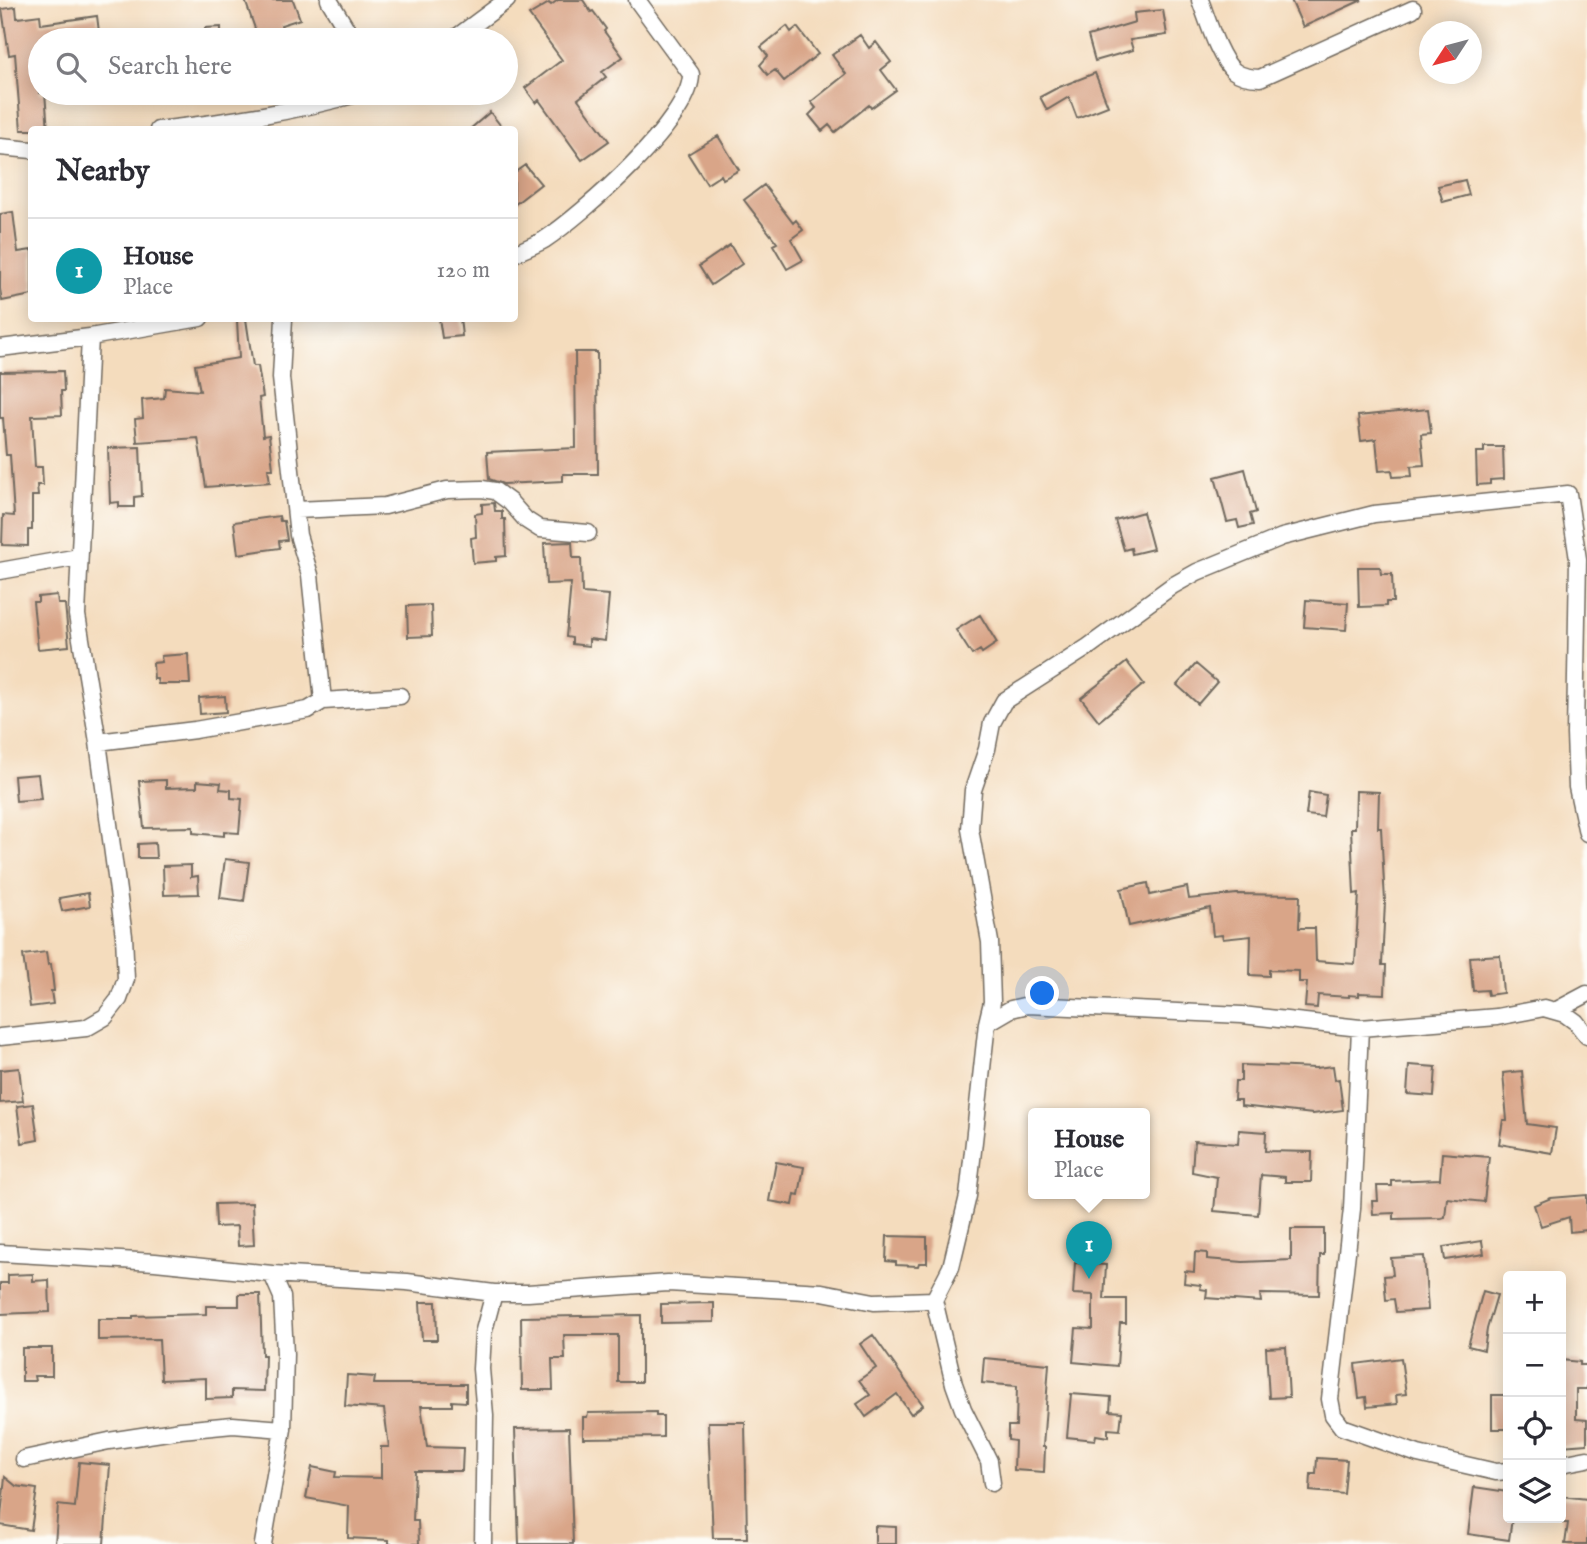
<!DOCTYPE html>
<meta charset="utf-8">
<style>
body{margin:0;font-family:"IM FELL English",serif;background:#f2f2f3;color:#2b2b33}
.controls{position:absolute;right:21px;bottom:21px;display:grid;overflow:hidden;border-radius:7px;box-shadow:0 4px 18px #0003}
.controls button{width:63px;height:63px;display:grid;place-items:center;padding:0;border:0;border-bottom:2px solid #e1e1e2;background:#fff;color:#2b2b33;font:35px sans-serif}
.compass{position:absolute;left:1419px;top:21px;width:63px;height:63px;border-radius:50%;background:#fff;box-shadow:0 4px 18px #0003;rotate:234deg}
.you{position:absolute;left:1043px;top:994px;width:24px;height:24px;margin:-18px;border:5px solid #fff;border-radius:50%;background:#1a73e8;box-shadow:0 0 0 10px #1a73e833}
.badge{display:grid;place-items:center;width:46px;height:46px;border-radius:50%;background:#1f6fb2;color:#fff;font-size:23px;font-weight:700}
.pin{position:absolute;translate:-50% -58px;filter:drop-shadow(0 2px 4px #0008)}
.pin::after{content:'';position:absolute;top:37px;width:24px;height:21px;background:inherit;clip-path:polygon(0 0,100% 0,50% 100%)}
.popup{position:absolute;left:1028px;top:1108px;width:122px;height:91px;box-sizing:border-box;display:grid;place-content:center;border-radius:7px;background:#fff;filter:drop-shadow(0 2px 5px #0005);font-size:23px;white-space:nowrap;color:#7c7c81}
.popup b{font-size:26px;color:#2b2b33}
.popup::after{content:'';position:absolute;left:50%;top:100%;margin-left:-14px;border:14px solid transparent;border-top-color:#fff}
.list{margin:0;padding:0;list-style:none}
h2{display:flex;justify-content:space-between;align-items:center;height:91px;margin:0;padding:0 28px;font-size:30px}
h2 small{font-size:23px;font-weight:400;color:#7c7c81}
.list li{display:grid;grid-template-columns:46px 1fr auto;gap:21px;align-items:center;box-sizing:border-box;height:105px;padding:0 28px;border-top:2px solid #e1e1e2}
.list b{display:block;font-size:26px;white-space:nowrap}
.list p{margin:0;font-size:23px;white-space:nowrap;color:#7c7c81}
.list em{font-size:23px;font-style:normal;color:#7c7c81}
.icon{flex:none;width:38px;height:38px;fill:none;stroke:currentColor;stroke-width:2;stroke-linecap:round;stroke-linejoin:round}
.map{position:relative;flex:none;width:1587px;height:1544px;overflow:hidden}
.search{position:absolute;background:#fff;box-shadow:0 4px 18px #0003;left:28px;top:28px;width:490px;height:77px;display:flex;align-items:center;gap:18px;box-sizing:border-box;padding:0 24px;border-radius:38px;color:#7c7c81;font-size:26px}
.panel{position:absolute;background:#fff;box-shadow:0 4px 18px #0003;left:28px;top:126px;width:490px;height:196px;border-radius:7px}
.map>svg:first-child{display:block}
.building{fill:#d9a588}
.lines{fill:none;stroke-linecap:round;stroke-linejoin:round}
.minor-casing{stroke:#71695e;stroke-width:19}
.minor{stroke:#fff;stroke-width:16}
</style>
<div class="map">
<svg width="1587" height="1544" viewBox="0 0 1587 1544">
<rect width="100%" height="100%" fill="#fdfcf7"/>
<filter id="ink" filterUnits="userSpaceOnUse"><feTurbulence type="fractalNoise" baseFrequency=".0143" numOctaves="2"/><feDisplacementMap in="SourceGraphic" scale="14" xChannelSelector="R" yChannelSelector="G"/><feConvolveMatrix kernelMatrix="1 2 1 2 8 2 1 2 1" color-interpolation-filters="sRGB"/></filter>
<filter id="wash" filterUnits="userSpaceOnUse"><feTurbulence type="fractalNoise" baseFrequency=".00686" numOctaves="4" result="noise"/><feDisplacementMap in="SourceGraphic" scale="28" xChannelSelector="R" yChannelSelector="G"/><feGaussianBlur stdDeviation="1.57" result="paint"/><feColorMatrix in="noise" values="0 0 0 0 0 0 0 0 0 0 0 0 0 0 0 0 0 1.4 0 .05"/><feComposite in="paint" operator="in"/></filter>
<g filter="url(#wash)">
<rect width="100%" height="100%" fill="#f4dcbd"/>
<g id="blocks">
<path class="building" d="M245,0H293L300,19L281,25L288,40H259Z
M558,0H583L591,12L593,11L606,29L604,31L623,57L602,72L606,77L578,99L609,141L582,160L539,100L536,103L525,88L562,60L529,15L549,3L551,5Z
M1291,0H1362L1303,27Z
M16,7L17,18L40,15L41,24L97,16L100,40H40V93H45L48,130H21L15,54L9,55L2,9Z
M1163,10L1167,35L1130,40L1133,50L1095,61L1088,36L1135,22L1134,13Z
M787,26L791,32L797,27L818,54L784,81L775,70L768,75L760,65L768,56L761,47Z
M221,27V40H205V28Z
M860,35L869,48L876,42L891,62L881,70L896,90L871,108L869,105L835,132L829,125L822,131L809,115L816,108L811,102L846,74L832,55Z
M1095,73L1108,106L1077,118L1069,97L1047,110L1040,97L1057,88Z
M490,112L504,130H469Z
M718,136L739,170L723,179L721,175L707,184L688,154Z
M525,165L541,184L514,205V173Z
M1465,180L1469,195L1443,202L1438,186Z
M764,185L793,223L796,220L803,230L791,239L803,260L787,269L773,245L777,243L744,200Z
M13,212L18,252L32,250V295L2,301L0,289V214Z
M730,245L742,264L711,285L699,266Z
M439,318H460L462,336L442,338Z
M246,319L253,366H258L263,397L259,398L263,436L269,435L273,469H268L270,482L206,487L198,438L137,442L135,419L143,418L142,400L164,398L165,388L200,391L195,365L239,358L237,320Z
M575,352H597L598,474H563V481L503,484L489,479L487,452L576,448Z
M63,371L64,391H61L62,415L32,416L35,467H42L43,485H37L38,496H32V530H28V546L2,545L3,515L14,516L10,455H6L3,418H0V372Z
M1428,409L1431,433L1421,434L1424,465L1411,466L1412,476L1393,477L1392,470L1379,471L1376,439L1361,441L1358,416Z
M140,447L142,496L134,497V507H119V502L110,503L108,448Z
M1484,447H1503L1504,479L1490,480V484L1477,485L1476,452H1484Z
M1245,469L1256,512L1250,514L1253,525L1239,528L1237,520L1227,522L1215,477Z
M494,503L495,511H502V519H505L506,556L496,557V561L473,563L471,538L476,537L475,514L482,513V504Z
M1143,512L1153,549L1132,554L1131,548L1124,550L1115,520Z
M279,516L280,521H284L287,540L279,541L280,548L238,554L234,522Z
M572,542L573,558H581L582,593L609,595L605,641L589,639V646L572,644V638L566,637L571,583L546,584L544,543Z
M1358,567H1380L1381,574H1392L1393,602H1386V606L1359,607Z
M57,595L58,604H65L69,646L38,649L33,602H38V597Z
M1306,600L1348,603L1346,630L1304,627Z
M431,605L432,636L408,637L407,606Z
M980,615L997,643L982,653L980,650L972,655L956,630Z
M188,654L190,684H158L157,679H154L153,663L162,662L161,656Z
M1127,662L1144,684L1099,721L1081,698Z
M1196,664L1217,682L1198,704L1177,685Z
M225,696L226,712L200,714L199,698Z
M38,774L41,799L16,801L14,776Z
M166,780V788L197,787V781L221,783L220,789L231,790V798L242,799L239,833L224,832V836L193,833V827L144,828L139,781Z
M1356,791L1379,792L1378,828H1381L1385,902L1382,965H1386L1385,994L1359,993V996L1349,995V997L1318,995L1317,1008L1305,1007L1307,982H1299V971L1269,970V976L1250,975L1251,936L1223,939L1222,935L1213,936L1210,908L1129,926L1121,889L1148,883L1150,895L1187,887L1189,899L1237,894L1300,895L1299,928H1315L1316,961L1355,964L1359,893L1354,894L1351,828H1355Z
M1309,792L1326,795L1323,817L1306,815Z
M155,843L156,858H138V844Z
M225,859L249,862L244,901L220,898Z
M191,865V877L198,876L199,894L164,895L163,866Z
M88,893L90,906L62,911L59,898Z
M46,952L48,965L51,964L54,991H51L53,1004L30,1007L23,955Z
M1500,955L1503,993L1488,995L1487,990L1473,991L1470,957Z
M1241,1065L1316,1068L1333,1066L1335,1080L1339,1079L1343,1110L1313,1114L1241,1106V1100H1234L1235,1081H1241Z
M1409,1065L1436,1067L1434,1096L1407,1094Z
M19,1068L23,1101L0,1103V1070Z
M1522,1071L1527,1124L1556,1128L1552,1153L1499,1144L1503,1120H1507L1503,1073Z
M33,1104L38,1140L22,1143L17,1106Z
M1239,1130L1266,1132L1265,1151L1312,1152L1311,1182H1285V1177L1261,1175L1258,1215L1214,1211L1217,1177L1192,1172L1194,1141L1238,1144Z
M1442,1153L1489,1157L1484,1202L1447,1198L1445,1217L1441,1218L1394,1219V1213L1373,1214L1372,1201H1378L1377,1186H1392V1181L1440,1179Z
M776,1162L804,1167L799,1195L795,1194L793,1205L769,1201Z
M1587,1195V1230L1570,1232L1569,1217L1541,1226L1534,1205L1551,1198Z
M252,1203L254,1245L238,1246L237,1226L216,1227L215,1204Z
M1291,1229H1324V1255H1320L1319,1295L1260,1294L1261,1302L1206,1298L1207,1290L1200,1289L1201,1285L1184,1283L1185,1271L1194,1272L1195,1252L1207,1253V1259L1243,1262L1291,1260Z
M887,1236L927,1237V1263H919L918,1266L896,1265V1262L886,1261Z
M1482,1241L1484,1254L1445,1260L1443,1247Z
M1424,1256L1428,1310L1396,1312L1394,1299L1386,1300L1384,1276L1393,1275L1391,1258Z
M1075,1263L1106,1265L1104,1299H1126V1323H1120L1117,1366L1073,1362L1076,1328L1093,1329V1295L1073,1294Z
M33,1274V1281L49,1280L50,1312L0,1314V1283H8V1275Z
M1483,1291L1497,1295L1487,1329L1484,1350L1468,1346Z
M239,1294H260L262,1355H265L264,1391L232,1390V1398L206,1399V1378L161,1380L159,1339L98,1340V1319H133V1316L206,1314V1306H239Z
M420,1302H436L437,1340H422Z
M714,1303V1322L661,1323V1304Z
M641,1315V1382H618V1335H564L565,1359H552L553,1390H522L521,1317Z
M873,1335L923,1405L911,1414L897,1394L866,1417L857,1404L870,1395L859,1380L876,1368L860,1344Z
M1286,1347L1289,1397L1269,1398L1266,1348Z
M22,1348H52V1376H34L35,1381H22Z
M984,1358L1049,1364L1043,1447H1045L1044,1472L1014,1470L1015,1441L1008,1440V1426H1016L1017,1386L982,1383Z
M1401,1358L1406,1394L1396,1395L1397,1404L1367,1407L1366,1397L1359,1398L1355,1364Z
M1561,1360L1580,1362V1365H1587V1389H1576V1419L1587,1420V1444L1561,1446Z
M347,1375L375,1377L374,1384H466V1402L452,1401V1406H421L427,1447L463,1448L462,1471H415L413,1521H418L419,1544H389V1540L348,1538L349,1506L306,1498L312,1467L336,1472L335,1477L381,1478V1447H389L384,1409L345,1406Z
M1071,1394L1111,1397L1110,1411L1122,1412L1120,1430L1108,1429V1437L1096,1435L1095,1440L1067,1437Z
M1492,1395H1508V1429H1492Z
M656,1412V1416H663V1437L583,1438V1417H587L588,1413Z
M708,1422H745L747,1538H713Z
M569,1428L573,1544H519L515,1429Z
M1317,1458L1347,1460L1344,1494L1310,1491L1311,1474H1316Z
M79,1462L110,1465L104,1544H55L58,1505L75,1507Z
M5,1477L16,1486L37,1489L31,1530L0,1525Z
M1474,1487L1508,1492V1518H1512L1509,1540L1468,1534Z
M1561,1496L1587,1499V1544H1565L1568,1523H1561Z
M875,1526L896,1527V1544H875Z"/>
</g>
</g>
<g filter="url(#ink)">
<use href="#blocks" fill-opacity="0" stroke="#71695e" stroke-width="2"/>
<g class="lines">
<g class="minor-casing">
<path id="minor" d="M329,0L353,40
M1200,0C1207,18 1219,59 1234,71C1242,77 1251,78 1260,78L1413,9
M453,40L507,0
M158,130C225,122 295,112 360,93
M0,147L32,150
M514,254C524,249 535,245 544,240C582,215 692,119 691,74L637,0
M284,318L281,378L298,535L310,575L323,701
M0,348L90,337L200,318
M296,510L385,506L447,490L482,489L495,491L510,502L526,520L540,529L588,533
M0,571L79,557
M98,742L195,730L308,710L323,701L400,696
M1557,1010L1587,994
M987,1023L992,1002L990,942L970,829L973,790L987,749L992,723L1004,701L1088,647L1172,586L1197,572L1282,537L1374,514L1568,494L1578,559L1575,734L1577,787L1587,833
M1360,1028L1352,1209L1330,1399L1333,1415L1342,1427L1418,1454L1496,1472L1508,1471
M0,1037L86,1028L105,1017L119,999L126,979L124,936L98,742L77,615L90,337
M0,1253L155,1262L272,1274L407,1282L494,1293
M934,1300L954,1384L963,1409L989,1461L992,1483
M24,1459L109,1441L181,1430L233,1425L283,1429
M1561,1464L1587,1459
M263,1544L283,1429L285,1354L282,1297L272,1274
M483,1544L485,1415L481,1369L483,1334L494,1293H528L668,1283L822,1292L874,1302L934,1300L951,1267L968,1196L987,1023L1011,1009L1028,1005L1242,1015L1360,1028L1497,1017L1544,1008L1565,1014L1576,1022L1587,1036"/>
</g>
<use href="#minor" class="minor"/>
</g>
</g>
</svg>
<div class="controls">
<button>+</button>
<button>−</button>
<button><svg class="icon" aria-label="locate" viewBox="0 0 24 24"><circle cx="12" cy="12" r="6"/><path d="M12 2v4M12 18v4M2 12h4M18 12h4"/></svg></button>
<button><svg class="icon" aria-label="layers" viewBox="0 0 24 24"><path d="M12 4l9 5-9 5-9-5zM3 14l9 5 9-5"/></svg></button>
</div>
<svg class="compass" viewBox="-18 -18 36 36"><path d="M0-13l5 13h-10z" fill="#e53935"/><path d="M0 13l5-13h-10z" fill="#7c7c81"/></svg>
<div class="you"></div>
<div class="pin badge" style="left:1089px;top:1279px;background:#0f9aa8">1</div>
<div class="popup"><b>House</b>Place</div>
<div class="search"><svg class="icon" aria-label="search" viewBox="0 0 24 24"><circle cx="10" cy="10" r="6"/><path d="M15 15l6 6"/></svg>Search here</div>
<section class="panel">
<h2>Nearby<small></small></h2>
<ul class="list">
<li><span class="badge" style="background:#0f9aa8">1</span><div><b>House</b><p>Place</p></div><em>120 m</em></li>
</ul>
</section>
</div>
